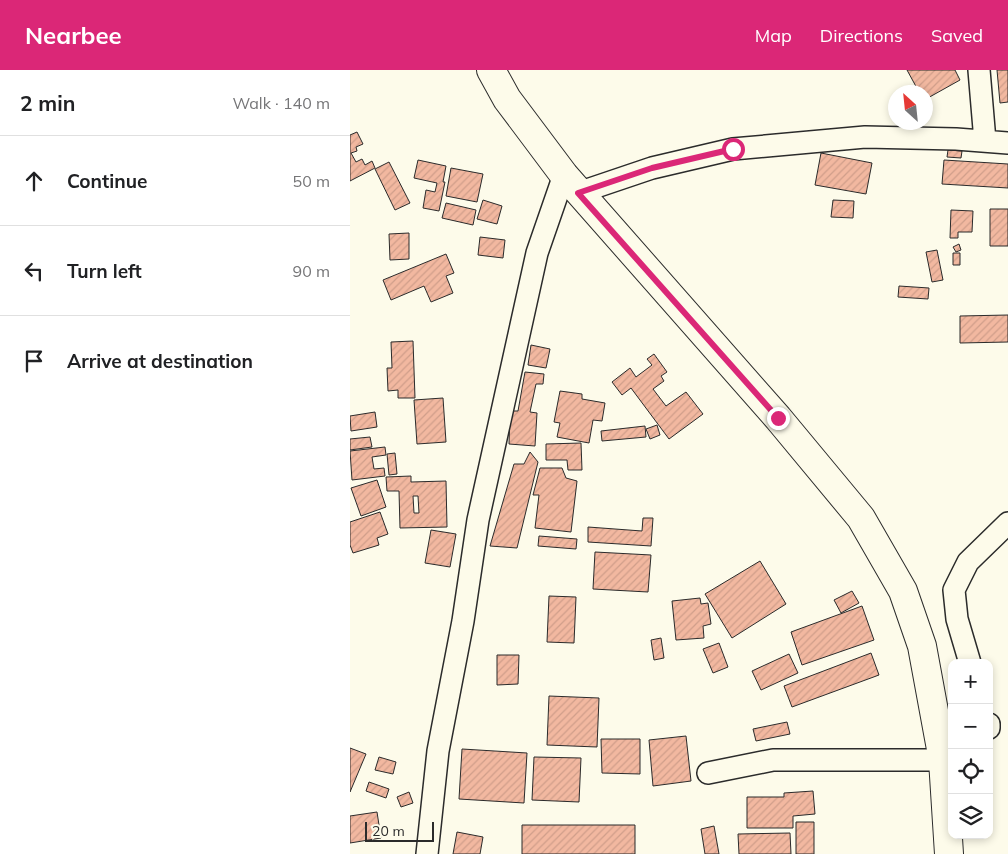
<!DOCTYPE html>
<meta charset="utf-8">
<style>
body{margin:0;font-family:Mulish,sans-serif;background:#f2f2f2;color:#202124}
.controls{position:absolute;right:15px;bottom:15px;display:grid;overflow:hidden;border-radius:10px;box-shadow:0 2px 8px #0003}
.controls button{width:45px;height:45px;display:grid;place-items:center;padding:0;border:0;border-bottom:1px solid #e0e0e0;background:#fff;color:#202124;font:25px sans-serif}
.compass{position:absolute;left:538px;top:15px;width:45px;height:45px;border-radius:50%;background:#fff;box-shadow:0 2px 8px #0003;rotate:333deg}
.scale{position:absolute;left:15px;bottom:12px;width:69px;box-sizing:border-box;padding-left:5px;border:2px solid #2b2b2b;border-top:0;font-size:14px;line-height:18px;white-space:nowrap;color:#2b2b2b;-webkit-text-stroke:4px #fdfbea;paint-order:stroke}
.stop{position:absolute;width:15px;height:15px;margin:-11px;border:4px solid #db2777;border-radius:50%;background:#fff}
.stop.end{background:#db2777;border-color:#fff;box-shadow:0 1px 5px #0008}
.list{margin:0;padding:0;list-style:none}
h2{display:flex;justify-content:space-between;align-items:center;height:65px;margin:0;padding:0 20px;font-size:21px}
h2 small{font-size:16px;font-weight:400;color:#757577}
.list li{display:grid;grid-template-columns:32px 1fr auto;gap:15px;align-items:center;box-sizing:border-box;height:90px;padding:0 20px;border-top:1px solid #e0e0e0}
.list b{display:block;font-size:19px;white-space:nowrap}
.list em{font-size:16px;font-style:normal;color:#757577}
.icon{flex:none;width:28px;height:28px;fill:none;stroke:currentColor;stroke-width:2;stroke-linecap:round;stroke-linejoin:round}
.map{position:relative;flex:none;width:658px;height:784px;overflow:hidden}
header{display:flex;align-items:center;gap:30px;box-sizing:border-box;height:70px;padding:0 25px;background:#db2777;color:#fff}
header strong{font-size:24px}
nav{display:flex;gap:28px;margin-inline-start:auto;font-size:18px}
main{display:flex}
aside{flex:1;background:#fff}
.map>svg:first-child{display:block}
.building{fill:url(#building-hatch);stroke:#2b2b2b;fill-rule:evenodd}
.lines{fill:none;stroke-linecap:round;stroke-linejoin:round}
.minor-casing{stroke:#2b2b2b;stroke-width:24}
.primary-casing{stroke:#2b2b2b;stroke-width:30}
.minor{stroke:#fdfbea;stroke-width:21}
.primary{stroke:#fdfbea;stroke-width:28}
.route{stroke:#db2777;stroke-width:6}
</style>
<header>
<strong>Nearbee</strong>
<nav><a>Map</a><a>Directions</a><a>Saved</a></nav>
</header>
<main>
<aside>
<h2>2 min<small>Walk · 140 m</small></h2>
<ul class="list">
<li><svg class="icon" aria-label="ahead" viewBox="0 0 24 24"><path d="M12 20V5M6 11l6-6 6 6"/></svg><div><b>Continue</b></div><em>50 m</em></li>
<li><svg class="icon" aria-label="left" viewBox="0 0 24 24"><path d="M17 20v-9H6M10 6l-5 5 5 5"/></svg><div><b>Turn left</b></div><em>90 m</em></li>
<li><svg class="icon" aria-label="arrive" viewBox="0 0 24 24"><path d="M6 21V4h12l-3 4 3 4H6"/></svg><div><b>Arrive at destination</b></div></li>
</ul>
</aside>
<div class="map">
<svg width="658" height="784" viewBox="0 0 658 784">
<defs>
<pattern id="building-hatch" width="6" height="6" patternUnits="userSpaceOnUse" patternTransform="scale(1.25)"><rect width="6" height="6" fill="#f2b8a0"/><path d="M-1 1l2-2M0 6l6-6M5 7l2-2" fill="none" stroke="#d09e8a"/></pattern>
</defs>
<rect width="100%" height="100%" fill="#fdfbea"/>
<path class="building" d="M557,0H605L610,10L576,29V22H569Z
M647,0H658V32L650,33Z
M7,62L13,74L6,77L7,81L1,83L6,92L12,89L15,95L22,91L25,98L0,111V65Z
M598,80L612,81L611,88L597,87Z
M471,83L522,93L516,124L465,115Z
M68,90L96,96L93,112H95L89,141L73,138L76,120L85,122L87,113L64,108Z
M594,90L658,94V118L592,114Z
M39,92L60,133L45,140L25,99Z
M101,98L133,104L127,132L96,126Z
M133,130L152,136L147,154L127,149Z
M483,130L504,131L503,148L481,147Z
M96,133L126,140L123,155L92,148Z
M640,139H658V176H640Z
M601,140L623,141L622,162H608V168H600Z
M59,163V189L40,190L39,164Z
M130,167L155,170L153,188L128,185Z
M609,174L611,180L606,182L603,177Z
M587,180L593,210L582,212L576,182Z
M603,183H610V195H603Z
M96,184L104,203L96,206L103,223L81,232L74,216L41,230L33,210Z
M549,216L579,218L578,229L548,227Z
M658,245V272L610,273V246Z
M63,271L65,328H48V320L38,321L37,298H42L41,272Z
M181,275L200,279L196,298L178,295Z
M304,284L317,302L311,306L314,311L303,319L316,336L336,322L353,344L319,369L281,318L272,325L262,312L280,298L286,307L302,295L297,289Z
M175,302L194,304L193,314H186L180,342L187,343L185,376L159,374L160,341H168Z
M210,321L232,324V329L255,333L252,351L243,350L239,373L207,367L210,353L204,352Z
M93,328L96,372L67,374L64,330Z
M25,342L27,357L1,361L0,346Z
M307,355L310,365L300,369L296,359Z
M295,356L296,367L252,371L251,361Z
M20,367L22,377L0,380V369Z
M231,373L232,400H218L217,390H196V374Z
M35,377L36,385L22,387L24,399L34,398L35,406L2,410L0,381Z
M180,382L188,392L167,478L140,476L164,394H174Z
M45,383L47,404L39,405L37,384Z
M190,398H212L216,408L227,411L221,462L185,458L189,425H183Z
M61,406V412L96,411L97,457L50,458L49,421H37L36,407ZM63,426H68L69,443H64Z
M27,410L36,437L11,446L1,418Z
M30,442L38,464L27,468L29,475L3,483L0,475V452Z
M293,448H303L301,476L238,472V457L292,461Z
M81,460L106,464L100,497L75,493Z
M189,466L227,469L226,479L188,476Z
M245,482L301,485L298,522L243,519Z
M410,491L436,534L382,568L355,524Z
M502,521L509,533L491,543L484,530Z
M199,526L226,527L224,573L197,572Z
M350,528L351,534L358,533L361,554L353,556L354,568L326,570L322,531Z
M512,536L524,570L452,595L441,562Z
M311,568L314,588L304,590L301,570Z
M369,573L378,597L363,603L353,579Z
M521,583L529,605L442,637L434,616Z
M439,584L448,603L411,620L402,601Z
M147,585H169L168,614L147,615Z
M199,626L249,628L247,677L197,675Z
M437,652L440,664L406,671L403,659Z
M336,666L341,711L303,716L299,670Z
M251,669H290V704L252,703Z
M0,678L16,684L0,722Z
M112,679L177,683L174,733L109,729Z
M29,687L46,692L43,704L25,700Z
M184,687L231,688L229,732L182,730Z
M19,712L39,719L36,728L16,721Z
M463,721L465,744L443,746V758H397V727H434V723Z
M59,722L63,733L51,737L47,727Z
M27,742L31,768L0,773V746Z
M446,752H464V784H446Z
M172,755H285V784H172Z
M364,756L369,784H355L351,759Z
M107,762L133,767L130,784H103Z
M440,763L441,784H389L388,764Z"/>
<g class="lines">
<g class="minor-casing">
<path id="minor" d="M629,0L635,71
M228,123L302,98L383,79L515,67L606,69L658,73
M620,593L607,549L604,520L618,492L658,453
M639,654V658
M358,703L423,690H593
M77,784L88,681L113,551L128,450L187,183L214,105"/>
</g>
<g class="primary-casing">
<path id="primary" d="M141,0L157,29L214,105L428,348L511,448L553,521L572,576L593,690L599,784"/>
</g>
<use href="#minor" class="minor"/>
<use href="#primary" class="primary"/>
</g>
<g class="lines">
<path class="route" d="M383,79L302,98L228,123L428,348"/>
</g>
</svg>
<div class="controls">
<button>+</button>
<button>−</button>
<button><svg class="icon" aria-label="locate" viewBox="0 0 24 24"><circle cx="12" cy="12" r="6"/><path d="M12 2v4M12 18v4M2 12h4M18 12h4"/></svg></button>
<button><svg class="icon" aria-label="layers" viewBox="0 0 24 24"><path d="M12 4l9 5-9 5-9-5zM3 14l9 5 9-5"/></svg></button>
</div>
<svg class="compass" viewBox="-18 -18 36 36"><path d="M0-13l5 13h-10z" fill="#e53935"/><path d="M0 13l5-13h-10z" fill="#757577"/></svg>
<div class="scale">20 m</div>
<div class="stop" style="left:383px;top:79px"></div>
<div class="stop end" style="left:428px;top:348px"></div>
</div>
</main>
